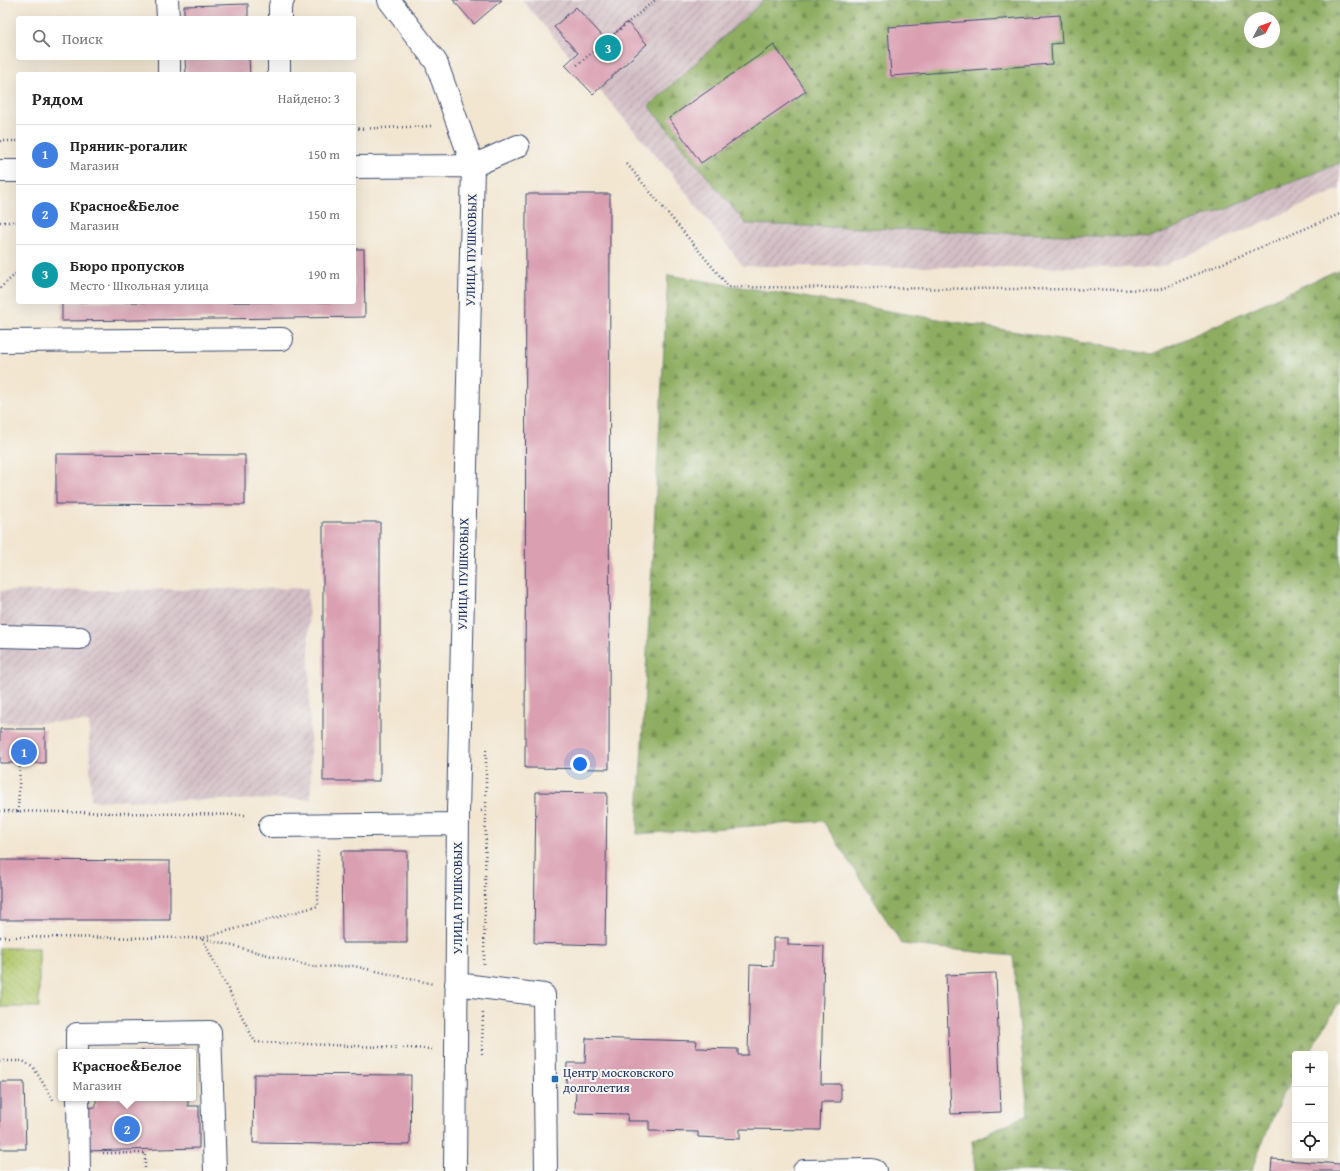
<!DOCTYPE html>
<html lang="ru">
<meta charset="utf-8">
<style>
body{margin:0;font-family:"Gentium Book Plus",serif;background:#f6f6f6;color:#222}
.controls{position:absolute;right:12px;bottom:12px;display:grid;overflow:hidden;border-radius:4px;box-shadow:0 4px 16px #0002}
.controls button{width:36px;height:36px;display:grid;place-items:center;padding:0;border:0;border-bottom:1px solid #e0e0e0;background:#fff;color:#222;font:20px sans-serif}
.compass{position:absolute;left:1244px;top:12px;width:36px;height:36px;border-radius:50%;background:#fff;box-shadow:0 4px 16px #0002;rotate:49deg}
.you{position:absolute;left:580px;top:764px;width:14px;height:14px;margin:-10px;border:3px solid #fff;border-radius:50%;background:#1a73e8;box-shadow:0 0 0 6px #1a73e833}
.badge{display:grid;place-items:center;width:26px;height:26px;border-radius:50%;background:#0b8043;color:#fff;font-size:13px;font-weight:700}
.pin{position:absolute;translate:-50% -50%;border:2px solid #fff;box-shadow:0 1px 4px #0006}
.popup{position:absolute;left:58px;top:1049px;width:138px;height:52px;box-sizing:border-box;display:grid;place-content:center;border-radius:4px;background:#fff;filter:drop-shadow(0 1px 3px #0005);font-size:13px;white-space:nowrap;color:#767676}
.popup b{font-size:15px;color:#222}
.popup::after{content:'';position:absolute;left:50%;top:100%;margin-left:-8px;border:8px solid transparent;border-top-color:#fff}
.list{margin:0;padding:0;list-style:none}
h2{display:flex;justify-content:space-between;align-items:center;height:52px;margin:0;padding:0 16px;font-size:17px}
h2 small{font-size:13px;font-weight:400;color:#767676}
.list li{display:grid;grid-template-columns:26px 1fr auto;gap:12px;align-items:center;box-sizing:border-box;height:60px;padding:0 16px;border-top:1px solid #e0e0e0}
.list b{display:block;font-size:15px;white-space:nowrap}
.list p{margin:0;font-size:13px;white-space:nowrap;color:#767676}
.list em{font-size:13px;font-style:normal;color:#767676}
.icon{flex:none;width:22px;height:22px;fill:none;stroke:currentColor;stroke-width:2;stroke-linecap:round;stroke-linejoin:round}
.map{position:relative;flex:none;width:1340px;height:1171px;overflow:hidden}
.search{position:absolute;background:#fff;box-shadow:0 4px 16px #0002;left:16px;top:16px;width:340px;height:44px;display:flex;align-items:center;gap:10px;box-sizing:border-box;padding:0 14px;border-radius:4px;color:#767676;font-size:15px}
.panel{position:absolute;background:#fff;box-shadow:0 4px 16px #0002;left:16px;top:72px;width:340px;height:232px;border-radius:4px}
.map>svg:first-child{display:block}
.industrial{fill:url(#industrial-furrows);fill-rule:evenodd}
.forest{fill:url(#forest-firs);stroke:#546e60;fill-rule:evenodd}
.park{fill:url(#park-dots);stroke:#677c66}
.building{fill:#daa0b2}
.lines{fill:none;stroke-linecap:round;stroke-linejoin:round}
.minor-casing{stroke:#3b4a6f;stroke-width:24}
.path{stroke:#3b4a6f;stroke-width:2.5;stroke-dasharray:1 3;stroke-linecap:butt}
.minor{stroke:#fff;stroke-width:22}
.poi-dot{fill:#1f6fb2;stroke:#f6f6f2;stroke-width:1.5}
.labels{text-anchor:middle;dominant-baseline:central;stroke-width:4;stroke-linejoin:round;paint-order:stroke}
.street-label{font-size:13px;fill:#1b2f5e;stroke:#f6f6f2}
.poi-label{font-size:13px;fill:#1b2f5e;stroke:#f6f6f2;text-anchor:start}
</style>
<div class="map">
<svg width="1340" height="1171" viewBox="0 0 1340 1171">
<defs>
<pattern id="industrial-furrows" width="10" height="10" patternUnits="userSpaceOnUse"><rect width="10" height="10" fill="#d2bec4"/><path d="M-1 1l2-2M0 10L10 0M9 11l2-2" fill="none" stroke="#aa9ba2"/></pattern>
<pattern id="forest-firs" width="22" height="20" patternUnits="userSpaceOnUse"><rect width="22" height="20" fill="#8ead61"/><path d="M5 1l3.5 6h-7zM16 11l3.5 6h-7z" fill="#738d53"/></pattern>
<pattern id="park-dots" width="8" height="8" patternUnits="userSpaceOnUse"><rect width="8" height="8" fill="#b3c96e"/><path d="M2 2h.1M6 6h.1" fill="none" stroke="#99ad62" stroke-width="1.8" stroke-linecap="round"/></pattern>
</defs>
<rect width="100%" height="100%" fill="#f6f6f2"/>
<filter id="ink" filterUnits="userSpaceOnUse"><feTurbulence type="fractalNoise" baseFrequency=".025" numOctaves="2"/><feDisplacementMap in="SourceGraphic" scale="8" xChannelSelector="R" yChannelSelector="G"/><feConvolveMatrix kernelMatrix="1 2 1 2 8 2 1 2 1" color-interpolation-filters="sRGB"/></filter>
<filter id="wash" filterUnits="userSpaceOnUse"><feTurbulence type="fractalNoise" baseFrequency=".012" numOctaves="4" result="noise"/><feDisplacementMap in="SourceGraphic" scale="16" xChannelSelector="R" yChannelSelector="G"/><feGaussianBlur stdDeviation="0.9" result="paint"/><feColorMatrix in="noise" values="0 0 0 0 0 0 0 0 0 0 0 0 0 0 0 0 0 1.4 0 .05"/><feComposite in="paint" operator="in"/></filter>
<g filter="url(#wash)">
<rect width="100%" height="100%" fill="#f2e6d1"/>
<path class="industrial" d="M522,0H1340V189L1158,268L743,266L671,173ZM1250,18H1274V42H1250Z
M308,588L311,799L91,801L89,722L0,723V591Z"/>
<path class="forest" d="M764,0H1340V163L1150,238L746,224L649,106ZM1250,18H1274V42H1250Z
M1340,269V1001L1308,1054H1295V1076L1280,1100L1251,1171H975L972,1141L1028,1114L1013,956L902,944L823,821L637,834L668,275L1152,354Z"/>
<path class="park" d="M0,948H39V1007H0Z"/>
<g id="blocks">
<path class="building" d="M453,0H502L474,24Z
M248,4V18H184V6Z
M576,7L607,41L627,22L647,44L593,94L565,65L578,53L554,27Z
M1060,15L1062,43L1051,44L1052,64L891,76L888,27Z
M774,45L806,91L701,163L669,118Z
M185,58H249L250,74H186Z
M526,194H610L609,769L525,768Z
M354,249H364L365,317L62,321V302H354Z
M56,454L245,455V505L56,504Z
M323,522H380V781H323Z
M0,729H45V763H0Z
M536,792L607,793L605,945L534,943Z
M341,851H407V943H342Z
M0,860L170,861V920H0Z
M773,938H788V945L824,946L821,1084H841V1102H821L820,1130L740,1129V1139L698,1137V1132L649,1131V1121H627L628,1114L575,1113L576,1086H566L567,1063H585L586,1038L697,1041L696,1048L738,1049V1055H748L750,965L773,966Z
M996,973L1001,1112L951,1114L946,975Z
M187,1050V1052H136V1051Z
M254,1074L411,1075L410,1145L253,1143Z
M0,1082H24L26,1149H0Z
M96,1098H188V1106H199V1148L84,1151L83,1108L96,1107Z
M1272,1159L1340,1164V1171H1271Z"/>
</g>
</g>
<g filter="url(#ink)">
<use href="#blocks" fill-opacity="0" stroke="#3b4a6f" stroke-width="1"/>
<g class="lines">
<g class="minor-casing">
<path id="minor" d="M167,0L168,18
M389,0L436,62L473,166L458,812L455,1171
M280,18V6L283,0
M169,58V74
M279,74V58
M354,167L473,166L518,146
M0,171H18
M0,341L282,339
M0,636L80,638
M270,826L458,824
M456,984L544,995L546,1171
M77,1052V1034L210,1032L215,1171
M78,1098L79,1171
M804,1171L871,1170L875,1171"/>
</g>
<path class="path" d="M577,65L655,0
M354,129L433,126
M0,141H18
M627,164L729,287L1159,290L1340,214
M0,222H18
M0,288L18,272
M0,811L248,815
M481,811L486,810V750
M18,812L20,763
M0,937L202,938L318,906V849
M484,964L486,810
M432,1049L255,1042L202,938L314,967L354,966L433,984
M482,1054L483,1011
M0,1061H23L34,1068L53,1100
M103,1153H145V1171"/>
<use href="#minor" class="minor"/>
</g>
</g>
<rect class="poi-dot" x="551" y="1075" width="8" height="8" rx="2"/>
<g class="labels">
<g class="street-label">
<text transform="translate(471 250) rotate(-89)">УЛИЦА ПУШКОВЫХ</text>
<text transform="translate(463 574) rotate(-89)">УЛИЦА ПУШКОВЫХ</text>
<text transform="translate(457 898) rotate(-90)">УЛИЦА ПУШКОВЫХ</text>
</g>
<g class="poi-label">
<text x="563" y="1072">Центр московского<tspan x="563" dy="15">долголетия</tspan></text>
</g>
</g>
</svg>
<div class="controls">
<button>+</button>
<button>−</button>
<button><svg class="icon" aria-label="locate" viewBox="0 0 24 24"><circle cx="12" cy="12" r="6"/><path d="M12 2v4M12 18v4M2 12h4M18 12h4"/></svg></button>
</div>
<svg class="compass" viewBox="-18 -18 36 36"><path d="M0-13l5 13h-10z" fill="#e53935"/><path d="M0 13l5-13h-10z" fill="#767676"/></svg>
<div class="you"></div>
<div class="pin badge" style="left:24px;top:752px;background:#3f7fe0">1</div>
<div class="pin badge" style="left:127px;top:1129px;background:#3f7fe0">2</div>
<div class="popup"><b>Красное&amp;Белое</b>Магазин</div>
<div class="pin badge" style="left:608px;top:48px;background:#0f9aa8">3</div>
<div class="search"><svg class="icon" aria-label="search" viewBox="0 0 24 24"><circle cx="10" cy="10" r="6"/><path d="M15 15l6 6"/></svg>Поиск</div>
<section class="panel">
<h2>Рядом<small>Найдено: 3</small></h2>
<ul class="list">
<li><span class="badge" style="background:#3f7fe0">1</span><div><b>Пряник-рогалик</b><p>Магазин</p></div><em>150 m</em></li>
<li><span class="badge" style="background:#3f7fe0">2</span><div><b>Красное&amp;Белое</b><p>Магазин</p></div><em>150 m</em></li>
<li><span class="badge" style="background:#0f9aa8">3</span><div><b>Бюро пропусков</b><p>Место · Школьная улица</p></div><em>190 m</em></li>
</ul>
</section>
</div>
